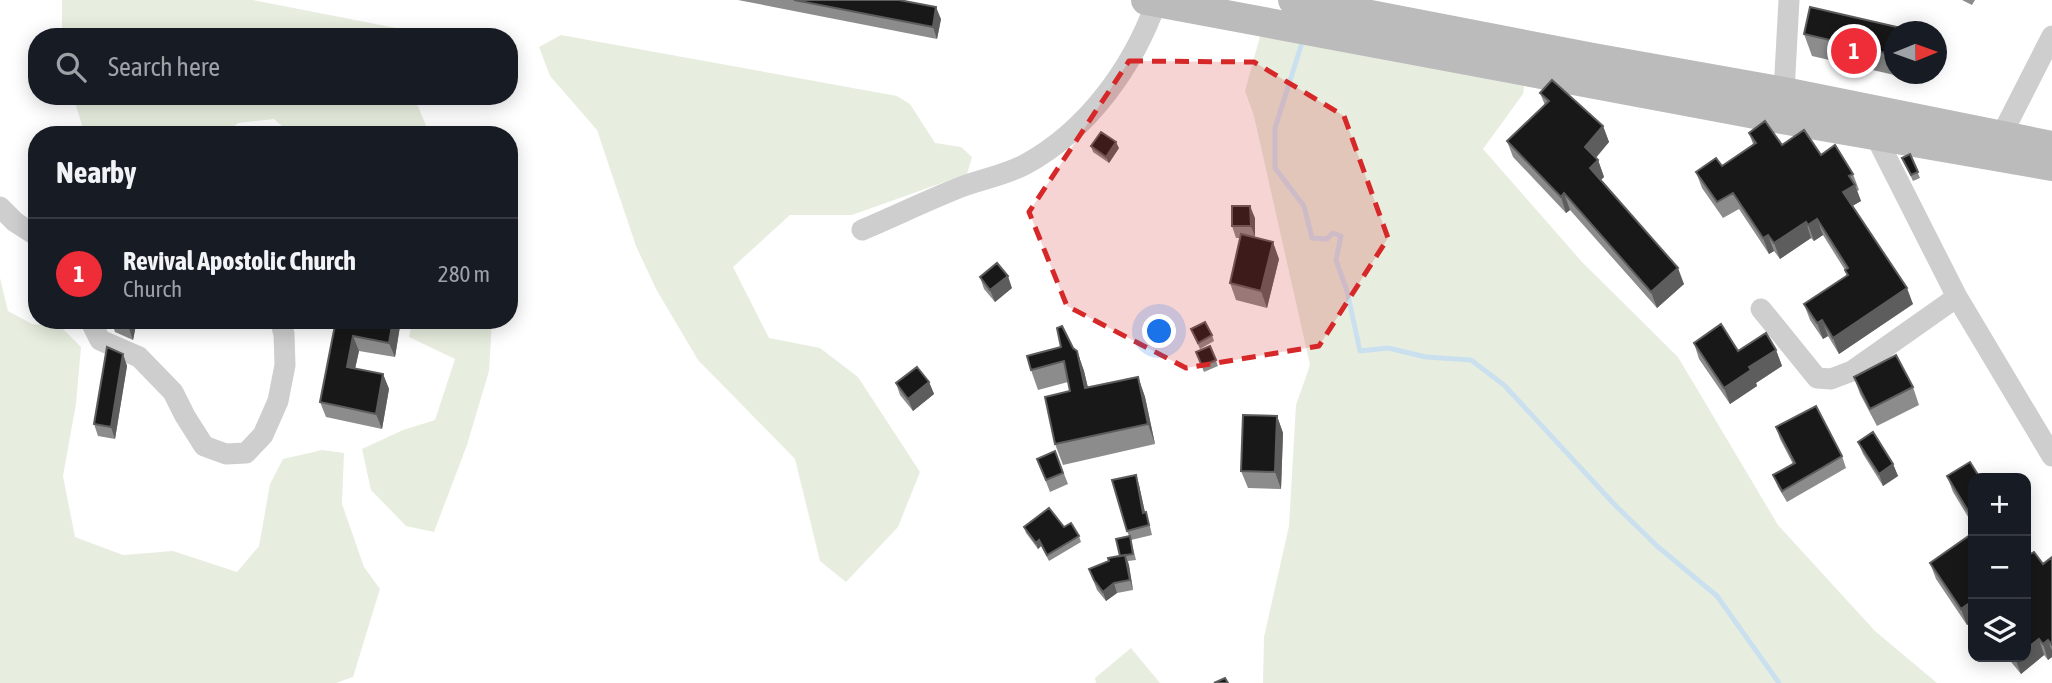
<!DOCTYPE html>
<meta charset="utf-8">
<style>
body{margin:0;font-family:"Asap Condensed",sans-serif;background:#20242c;color:#f1f3f6}
.controls{position:absolute;right:21px;bottom:21px;display:grid;overflow:hidden;border-radius:14px;box-shadow:0 4px 18px #0003}
.controls button{width:63px;height:63px;display:grid;place-items:center;padding:0;border:0;border-bottom:2px solid #363941;background:#171b24;color:#f1f3f6;font:35px sans-serif}
.compass{position:absolute;left:1884px;top:21px;width:63px;height:63px;border-radius:50%;background:#171b24;box-shadow:0 4px 18px #0003;rotate:89deg}
.you{position:absolute;left:1160px;top:332px;width:24px;height:24px;margin:-18px;border:5px solid #fff;border-radius:50%;background:#1a73e8;box-shadow:0 0 0 10px #1a73e833}
.badge{display:grid;place-items:center;width:46px;height:46px;border-radius:50%;background:#ee2d38;color:#fff;font-size:23px;font-weight:700}
.pin{position:absolute;translate:-50% -50%;border:4px solid #fff;box-shadow:0 2px 7px #0006}
.list{margin:0;padding:0;list-style:none}
h2{display:flex;justify-content:space-between;align-items:center;height:91px;margin:0;padding:0 28px;font-size:30px}
h2 small{font-size:23px;font-weight:400;color:#9ea1a6}
.list li{display:grid;grid-template-columns:46px 1fr auto;gap:21px;align-items:center;box-sizing:border-box;height:112px;padding:0 28px;border-top:2px solid #363941}
.list b{display:block;font-size:26px;white-space:nowrap}
.list p{margin:0;font-size:23px;white-space:nowrap;color:#9ea1a6}
.list em{font-size:23px;font-style:normal;color:#9ea1a6}
.icon{flex:none;width:38px;height:38px;fill:none;stroke:currentColor;stroke-width:2;stroke-linecap:round;stroke-linejoin:round}
.map{position:relative;flex:none;width:2052px;height:683px;overflow:hidden}
.search{position:absolute;background:#171b24;box-shadow:0 4px 18px #0003;left:28px;top:28px;width:490px;height:77px;display:flex;align-items:center;gap:18px;box-sizing:border-box;padding:0 24px;border-radius:28px;color:#9ea1a6;font-size:26px}
.panel{position:absolute;background:#171b24;box-shadow:0 4px 18px #0003;left:28px;top:126px;width:490px;height:203px;border-radius:28px}
.map>svg:first-child{display:block}
.green{fill:#e7eedf}
.lines{fill:none;stroke-linecap:round;stroke-linejoin:round}
.stream{stroke:#cbe0ef;stroke-width:5}
.street{stroke:#cecece;stroke-width:21}
.secondary{stroke:#bbb;stroke-width:30}
.wall{fill:#8c8c8c}
.shaded-wall{fill:#5d5d5d}
.building{fill:#181818;stroke:#5d5d5d;stroke-width:2}
.marked{fill:#d62828;fill-opacity:0.2;stroke:#d62828;stroke-width:5;stroke-dasharray:14 9;stroke-linejoin:round}
</style>
<div class="map">
<svg width="2052" height="683" viewBox="0 0 2052 683">
<rect width="100%" height="100%" fill="#fff"/>
<path class="green" d="M62,0H253L437,36L62,37Z
M1262,29L1525,80L1523,94L1483,149L1582,262L1678,357L1778,525L1875,631L1937,683H1263L1264,637L1289,526L1296,405L1310,365L1254,116L1245,91Z
M561,35L897,96L910,104L935,143L961,147L972,157L967,174L852,215H790L733,267L769,338L820,348L858,377L920,472L898,527L846,582L820,561L795,459L698,360L656,289L636,246L597,130L550,76L539,47Z
M73,96H419L417,104L430,135H292L274,119L238,123L224,135H85Z
M0,278L8,311L32,324L61,327L81,347L76,404L63,476L75,537L123,555L173,551L237,572L259,546L270,484L283,459L322,450L344,453L342,504L364,567L380,589L353,677L336,683H0Z
M413,320H492L489,371L467,445L434,532L406,526L371,490L362,449L403,430L435,420L455,359L409,337Z
M1131,648L1160,683H1096L1095,678Z"/>
<g class="lines">
<path class="stream" d="M1301,46L1275,128V168L1304,206L1312,238L1327,239L1333,233L1341,236L1336,260L1347,291L1360,351L1388,348L1426,357L1471,360L1504,385L1615,505L1657,546L1717,596L1779,683"/>
<path class="street" d="M1784,92L1789,0
M2002,134L2052,36
M1875,135L1957,297L2052,456
M0,207L15,222L37,236
M862,230C895,216 928,200 961,187C982,179 1006,175 1026,164C1088,130 1134,66 1157,0
M1761,309L1817,378L1831,379L1852,371L1957,297
M90,320L100,340L139,357L173,392L185,416L204,446L226,454L246,453L263,435L278,401L285,365L284,334L280,320"/>
<path class="secondary" d="M1146,0L1782,119L2052,166
M1293,0L1593,58L1784,92L2052,146"/>
</g>
<path class="wall" d="M738,0H899L941,19L937,39Z
M1962,0H1975L1972,5Z
M1894,32V74H1904L1903,77L1812,56L1804,34Z
M1540,93L1603,126L1609,142L1596,158L1598,160L1604,177L1600,180L1684,284L1657,308L1570,210L1566,213L1513,157L1507,141L1545,105Z
M1749,133L1782,145L1821,155L1853,174L1859,190L1857,191L1861,201L1852,206L1913,304L1839,354L1828,336L1823,339L1810,320L1804,304L1847,276L1845,270L1823,235L1814,241L1811,238L1780,259L1774,251L1769,254L1739,209L1723,218L1702,188L1696,172L1722,166L1753,144Z
M1091,146L1119,148L1109,163L1093,152Z
M1910,154L1920,178L1913,181L1902,158Z
M1255,218V237L1279,259L1267,308L1236,300L1230,283L1241,238H1236L1232,226Z
M980,277L1012,288L995,302L984,289Z
M111,320H137L133,340L115,332Z
M336,320H401L395,357L359,351L355,369L383,374L389,389L382,429L326,417L320,402Z
M1191,329L1212,335L1214,341L1200,349Z
M1694,343L1738,351L1776,350L1782,366L1756,383L1757,386L1730,404L1699,359Z
M1210,346L1218,366L1204,372L1196,352Z
M1073,348L1077,351L1084,371L1088,388L1138,377L1145,397L1155,444L1063,465L1055,444L1070,391L1068,382L1038,390L1031,370Z
M123,354L127,366L115,439L98,436L94,424Z
M1854,377L1913,387L1919,405L1877,426L1860,394Z
M929,382L934,394L913,411L900,395L896,383Z
M1277,416L1283,433L1281,489L1248,488L1241,471Z
M1776,427L1842,456L1846,468L1787,502L1778,487L1773,475L1793,464L1780,439Z
M1858,442L1893,464L1898,476L1883,486L1863,454Z
M1055,451L1068,484L1050,492L1037,459Z
M1947,476L1973,478V525L1953,492Z
M1139,485L1145,512L1149,522L1152,535L1131,540L1136,560L1128,561L1133,590L1117,593L1106,601L1097,590L1089,569L1120,556L1129,536L1127,531Z
M1024,527H1064L1079,536L1081,542L1049,561L1041,546L1038,549L1026,533Z
M1973,533V621L1967,625L1936,579L1930,563Z
M2052,557V657L2048,660L2044,655L2021,674L2007,657H2026L2043,564Z"/>
<path class="shaded-wall" d="M936,7L941,19L937,39L933,27Z
M1603,126L1609,142L1591,163L1585,147Z
M1116,142L1119,148L1109,163L1106,157Z
M1598,160L1604,177L1596,185L1590,168Z
M1855,185L1861,201L1849,208L1843,192Z
M1564,193L1570,210L1566,213L1561,197Z
M1250,206L1255,218V237L1251,226Z
M1817,219L1823,235L1814,241L1808,225Z
M1806,222L1811,238L1780,259L1774,243Z
M1768,235L1774,251L1769,254L1763,238Z
M1273,242L1279,259L1267,308L1261,291Z
M1678,268L1684,284L1657,308L1651,292Z
M1008,276L1012,288L995,302L990,290Z
M1907,288L1913,304L1839,354L1833,338Z
M130,320H137L133,340L129,328Z
M393,320H401L395,357L389,343Z
M1822,320L1828,336L1823,339L1817,323Z
M353,336L359,351L352,382L347,367Z
M1776,350L1782,366L1756,383L1757,386L1730,404L1724,388L1749,367Z
M1077,351L1084,371L1093,409L1085,388Z
M123,354L127,366L115,439L111,427Z
M383,374L389,389L382,429L376,414Z
M1138,377L1145,397L1155,444L1148,424Z
M929,382L934,394L913,411L908,399Z
M1277,416L1283,433L1281,489L1275,472Z
M1893,464L1898,476L1883,486L1879,474Z
M1136,475L1139,485L1147,522L1143,513Z
M1039,540L1041,546L1038,549L1036,543Z
M1125,555L1129,565L1133,590L1130,580Z
M1114,583L1117,593L1106,601L1103,592Z
M1971,602L1973,609V621L1967,625L1961,609Z
M2039,639L2044,655L2021,674L2015,658L2026,657V649Z
M2048,640L2052,651V657L2048,660L2043,644Z"/>
<path class="building" d="M794,0H899L936,7L933,27Z
M1810,7L1901,28L1900,32H1894V55L1804,34Z
M1552,80L1603,126L1585,147L1598,160L1590,168L1678,268L1651,292L1564,193L1561,197L1507,141L1549,101L1540,93Z
M1765,121L1782,145L1804,130L1821,155L1835,145L1853,174L1849,176L1855,185L1843,192L1907,288L1833,338L1822,320L1817,323L1804,304L1848,275L1845,270L1848,268L1817,219L1808,225L1806,222L1774,243L1768,235L1763,238L1733,193L1717,202L1696,172L1716,158L1722,166L1756,143L1749,133Z
M210,131L268,135H210Z
M1101,132L1116,142L1106,157L1091,146Z
M1910,154L1918,172L1911,175L1902,158Z
M1232,206H1250L1251,226H1232Z
M1241,234L1273,242L1261,291L1230,283Z
M997,263L1008,276L990,290L980,277Z
M130,320L129,328L111,321V320Z
M336,320H393L389,343L353,336L347,367L383,374L376,414L320,402Z
M1205,322L1212,335L1198,343L1191,329Z
M1721,324L1738,351L1766,333L1776,350L1749,367L1751,370L1724,388L1694,343Z
M1062,326L1073,348L1077,351L1085,388L1138,377L1148,424L1055,444L1045,397L1070,391L1064,361L1031,370L1027,356L1061,347L1057,328Z
M1210,346L1216,360L1202,366L1196,352Z
M107,347L123,354L111,427L94,424Z
M1896,355L1913,387L1870,409L1854,377Z
M917,367L929,382L908,399L896,383Z
M1816,406L1842,456L1782,491L1773,475L1795,463L1776,427Z
M1243,415L1277,416L1275,472L1241,471Z
M1873,432L1893,464L1879,474L1858,442Z
M1055,451L1063,473L1046,480L1037,459Z
M1970,462L1980,478H1973V519L1947,476Z
M1136,475L1143,513L1146,512L1149,525L1127,531L1112,480Z
M1049,508L1064,527L1071,523L1079,536L1047,555L1039,540L1036,543L1024,527Z
M1973,533V605L1971,602L1961,609L1930,563Z
M1130,536L1133,554L1120,556L1116,539Z
M2034,552L2043,564L2052,557V645L2048,640L2043,644L2039,639L2026,649V556Z
M1125,555L1130,580L1114,583L1103,592L1094,580L1089,569L1109,561L1108,558Z
M1225,678L1228,683H1214Z"/>
<path class="marked" d="M1129,61L1254,62L1344,116L1388,238L1319,346L1186,368L1067,306L1029,212Z"/>
</svg>
<div class="controls">
<button>+</button>
<button>−</button>
<button><svg class="icon" aria-label="layers" viewBox="0 0 24 24"><path d="M12 4l9 5-9 5-9-5zM3 14l9 5 9-5"/></svg></button>
</div>
<svg class="compass" viewBox="-18 -18 36 36"><path d="M0-13l5 13h-10z" fill="#e53935"/><path d="M0 13l5-13h-10z" fill="#9ea1a6"/></svg>
<div class="you"></div>
<div class="pin badge" style="left:1854px;top:51px">1</div>
<div class="search"><svg class="icon" aria-label="search" viewBox="0 0 24 24"><circle cx="10" cy="10" r="6"/><path d="M15 15l6 6"/></svg>Search here</div>
<section class="panel">
<h2>Nearby<small></small></h2>
<ul class="list">
<li><span class="badge">1</span><div><b>Revival Apostolic Church</b><p>Church</p></div><em>280 m</em></li>
</ul>
</section>
</div>
